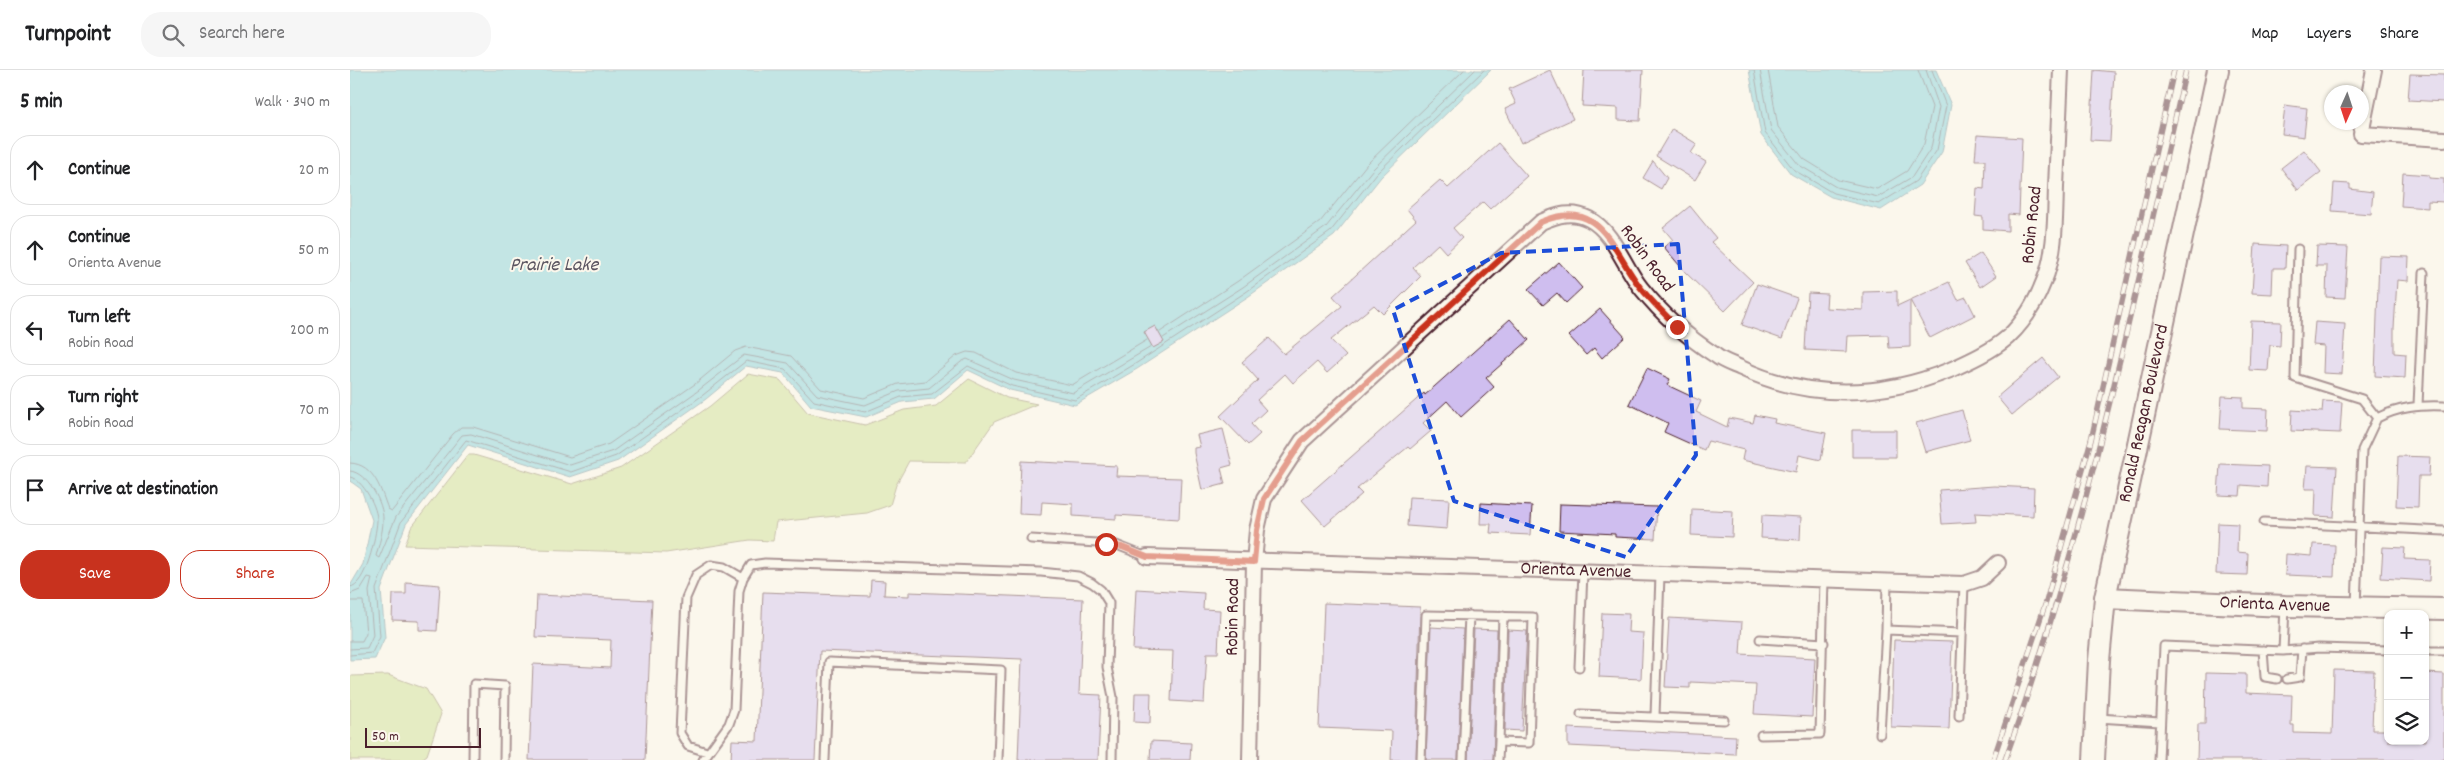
<!DOCTYPE html>
<meta charset="utf-8">
<style>
body{margin:0;font-family:Dekko,sans-serif;background:#f6f6f6;color:#202124}
.controls{position:absolute;right:15px;bottom:15px;display:grid;overflow:hidden;border-radius:10px;box-shadow:0 1px 4px #0004}
.controls button{width:45px;height:45px;display:grid;place-items:center;padding:0;border:0;border-bottom:1px solid #e0e0e0;background:#fff;color:#202124;font:25px sans-serif}
.compass{position:absolute;left:1974px;top:15px;width:45px;height:45px;border-radius:50%;background:#fff;box-shadow:0 1px 4px #0004;rotate:183deg}
.scale{position:absolute;left:15px;bottom:12px;width:116px;box-sizing:border-box;padding-left:5px;border:2px solid #4a1f2b;border-top:0;font-size:14px;line-height:18px;white-space:nowrap;color:#4a1f2b;-webkit-text-stroke:4px #fbf7ec;paint-order:stroke}
.stop{position:absolute;width:15px;height:15px;margin:-11px;border:4px solid #c8321e;border-radius:50%;background:#fff}
.stop.end{background:#c8321e;border-color:#fff;box-shadow:0 1px 5px #0008}
.list{margin:0;padding:0;list-style:none}
h2{display:flex;justify-content:space-between;align-items:center;height:65px;margin:0;padding:0 20px;font-size:21px}
h2 small{font-size:16px;font-weight:400;color:#757577}
.list li{display:grid;grid-template-columns:32px 1fr auto;gap:15px;align-items:center;box-sizing:border-box;height:70px;margin:0 10px 10px;padding:0 10px;border:1px solid #e0e0e0;border-radius:20px}
.list b{display:block;font-size:19px;white-space:nowrap}
.list p{margin:0;font-size:16px;white-space:nowrap;color:#757577}
.list em{font-size:16px;font-style:normal;color:#757577}
.actions{display:flex;gap:10px;padding:15px 20px}
.actions a{flex:1;padding:11px 0;border:1px solid #c8321e;border-radius:20px;text-align:center;font-size:18px;color:#c8321e}
.actions .main{background:#c8321e;color:#fff}
.icon{flex:none;width:28px;height:28px;fill:none;stroke:currentColor;stroke-width:2;stroke-linecap:round;stroke-linejoin:round}
.map{position:relative;flex:none;width:2094px;height:690px;overflow:hidden}
header{display:flex;align-items:center;gap:30px;box-sizing:border-box;height:70px;padding:0 25px;background:#fff;border-bottom:1px solid #e0e0e0}
header strong{font-size:24px}
nav{display:flex;gap:28px;margin-inline-start:auto;font-size:18px}
.search{width:350px;height:45px;background:#f6f6f6;display:flex;align-items:center;gap:12px;box-sizing:border-box;padding:0 18px;border-radius:20px;color:#757577;font-size:19px}
main{display:flex}
aside{flex:1;background:#fff}
.map>svg:first-child{display:block}
.green{fill:#cbdd91;stroke:#8a7e5e}
.water{fill:#7eceda;stroke:#698894}
.lines{fill:none;stroke-linecap:round;stroke-linejoin:round}
.shore{stroke:#5f6571;stroke-width:1}
.building{fill:#cfbeef;stroke:#4a1f2b}
.lane-casing{stroke:#4a1f2b;stroke-width:11}
.street-casing{stroke:#4a1f2b;stroke-width:18}
.secondary-casing{stroke:#4a1f2b;stroke-width:24}
.lane{stroke:#fbf7ec;stroke-width:7}
.street{stroke:#fbf7ec;stroke-width:14}
.secondary{stroke:#fbf7ec;stroke-width:20}
.rail-casing{stroke:#4a1f2b;stroke-width:5.5}
.rail{stroke:#fbf7ec;stroke-width:4;stroke-dasharray:11;stroke-linecap:butt}
.route{stroke:#c8321e;stroke-width:6}
.marked{fill:none;stroke:#1d4ed8;stroke-width:4;stroke-dasharray:10 6;stroke-linejoin:round}
.labels{text-anchor:middle;dominant-baseline:central;stroke-width:4;stroke-linejoin:round;paint-order:stroke}
.street-label{font-size:19px;fill:#4a1f2b;stroke:#fbf7ec}
.water-label{font-size:20px;font-style:italic;fill:#5a5460;stroke:#fbf7ec}
</style>
<header>
<strong>Turnpoint</strong>
<div class="search"><svg class="icon" aria-label="search" viewBox="0 0 24 24"><circle cx="10" cy="10" r="6"/><path d="M15 15l6 6"/></svg>Search here</div>
<nav><a>Map</a><a>Layers</a><a>Share</a></nav>
</header>
<main>
<aside>
<h2>5 min<small>Walk · 340 m</small></h2>
<ul class="list">
<li><svg class="icon" aria-label="ahead" viewBox="0 0 24 24"><path d="M12 20V5M6 11l6-6 6 6"/></svg><div><b>Continue</b></div><em>20 m</em></li>
<li><svg class="icon" aria-label="ahead" viewBox="0 0 24 24"><path d="M12 20V5M6 11l6-6 6 6"/></svg><div><b>Continue</b><p>Orienta Avenue</p></div><em>50 m</em></li>
<li><svg class="icon" aria-label="left" viewBox="0 0 24 24"><path d="M17 20v-9H6M10 6l-5 5 5 5"/></svg><div><b>Turn left</b><p>Robin Road</p></div><em>200 m</em></li>
<li><svg class="icon" aria-label="right" viewBox="0 0 24 24"><path d="M7 20v-9h11M14 6l5 5-5 5"/></svg><div><b>Turn right</b><p>Robin Road</p></div><em>70 m</em></li>
<li><svg class="icon" aria-label="arrive" viewBox="0 0 24 24"><path d="M6 21V4h12l-3 4 3 4H6"/></svg><div><b>Arrive at destination</b></div></li>
</ul>
<div class="actions"><a class="main">Save</a><a>Share</a></div>
</aside>
<div class="map">
<svg width="2094" height="690" viewBox="0 0 2094 690">
<rect width="100%" height="100%" fill="#fbf7ec"/>
<filter id="ink" filterUnits="userSpaceOnUse"><feTurbulence type="fractalNoise" baseFrequency=".02" numOctaves="2"/><feDisplacementMap in="SourceGraphic" scale="10" xChannelSelector="R" yChannelSelector="G"/><feConvolveMatrix kernelMatrix="1 2 1 2 8 2 1 2 1" color-interpolation-filters="sRGB"/></filter>
<g filter="url(#ink)">
<path class="green" d="M398,304L430,310L458,343L515,355L554,340L586,336L619,309L657,328L687,334L644,352L616,392L559,391L546,415L540,435L517,443L426,452L423,471L400,470L316,483L55,475L61,458L118,385H124L222,414L271,398L360,336Z
M38,605L76,619L91,644L77,685L70,690H0V606Z"/>
<path class="water" d="M0,0H1141L1031,107L984,166L899,226L787,299L725,335L660,320L618,300L584,329L552,332L516,347L461,336L433,303L396,296L356,329L268,391L220,407L118,375L56,454L31,520L35,567L25,589L0,590V516L13,494L22,450L11,419L0,411Z
M1399,0H1586L1601,35L1592,82L1570,115L1531,140L1481,127L1441,104L1411,65Z"/>
<g class="lines">
<path class="shore" d="M1404,0L1415,63L1444,100L1483,123L1529,134L1566,111L1587,80L1596,36L1582,0
M1410,0L1421,60L1449,95L1486,117L1528,127L1562,107L1581,78L1589,37L1576,0
M1418,0L1428,57L1454,89L1488,110L1527,119L1557,101L1574,74L1582,37L1568,0
M810,262L888,211L970,152L1017,94L1114,0
M813,268L893,217L976,157L1023,99L1125,0
M0,393C25,394 31,421 38,439L42,441L103,364L111,357H123L220,387L259,374L345,314L385,281L396,277L441,286L471,319L514,328L548,314L576,311L606,286L617,282L626,283L666,303L722,315L797,270
M0,401C17,402 34,434 33,450C33,462 29,474 26,486L29,488L46,447L112,365L121,364L220,395L263,381L349,320L394,285L438,293L467,325L515,335L549,321L579,318L611,292L617,289L664,310L723,323L801,277
M0,407C13,409 28,439 27,451C26,466 16,516 0,517
M0,524L10,520L18,507L22,508L19,521L23,565L17,578L0,579
M0,531H13L16,563L12,571H0
M0,585L22,583L30,566L26,519L51,452L116,370L221,402L266,386L353,325L396,291L435,299L464,331L515,342L551,327L582,324L618,296L662,316L725,330L785,294L896,222L980,162L1027,103L1134,0"/>
</g>
<path class="building" d="M1200,0L1223,49L1171,73L1155,39L1166,34L1159,19Z
M1234,0H1293L1290,51L1268,50V38L1232,36Z
M1744,0L1764,2L1760,71L1740,70Z
M2060,4L2094,5V32L2058,30Z
M1935,35L1957,38L1954,67L1932,64Z
M1322,59L1347,74L1341,83L1356,92L1345,110L1306,86Z
M1627,65L1672,68L1669,145L1658,144V161L1633,159V147L1625,146L1627,118L1634,119L1635,90H1625Z
M1148,73L1177,106L1140,139L1133,132L1103,158L1112,168L1096,183L1088,174L1063,197L1071,206L1033,244L1024,235L981,270L996,286L977,303L967,292L943,313L935,304L907,330L916,340L901,354L910,364L898,375L870,346L908,310L892,292L919,268L934,284L992,236L983,226L1066,150L1057,139L1090,110L1098,118Z
M1954,80L1971,102L1948,120L1931,98Z
M1303,91L1317,108L1311,119L1293,108Z
M2053,103L2079,105V108L2094,109V132L2078,131V138L2051,136Z
M1984,113L2000,114V119L2023,122L2021,144L1982,141Z
M1340,136L1366,168L1361,172L1403,212L1375,241L1335,202L1314,177L1323,170L1313,158Z
M1905,174L1936,176L1935,198H1923L1922,224L1902,223Z
M1967,176L1998,177L1995,228L1976,227L1977,196H1966Z
M1631,183L1646,206L1630,217L1615,193Z
M2029,186L2059,187L2058,211L2047,210L2044,258V283L2056,284L2055,308L2025,306Z
M1209,192L1232,218L1216,233L1207,223L1193,235L1178,219Z
M1599,212L1608,230L1616,227L1625,245L1580,268L1560,230Z
M1407,214L1447,228L1432,269L1392,255Z
M1547,221V236L1560,230V277L1539,278L1538,265L1497,266L1496,282L1455,280L1458,223L1477,224L1476,238L1513,240V222Z
M1250,239L1275,267L1252,288L1244,278L1236,285L1219,266Z
M1160,249L1179,270L1136,308L1144,317L1111,347L1097,331L1073,353L1081,361L1060,379L1058,377L1007,419L1012,424L975,456L952,430L1074,323L1075,325Z
M1901,251L1931,252L1930,276L1920,275L1918,301L1899,300Z
M1965,252L1995,254L1992,304L1973,303L1974,276L1963,275Z
M805,256L814,272L803,278L794,262Z
M1693,288L1708,307L1662,345L1647,327Z
M1297,298L1320,309L1317,315L1351,331L1346,342L1377,357L1379,348L1403,353L1405,345L1425,349L1424,353L1476,363L1471,390L1449,385L1446,402L1392,390L1394,380L1358,371L1354,380L1314,362L1318,353L1279,334Z
M1872,326L1893,327V338L1918,339L1917,361L1870,359Z
M1973,331L1992,332L1990,363L1941,361L1942,340L1972,342Z
M1612,340L1620,370L1575,382L1566,353Z
M873,359L882,395L871,398L875,414L852,420L844,383V378L850,377L847,365Z
M1502,360H1546V387H1502Z
M2048,386L2080,387L2079,406H2069L2068,437L2046,436Z
M671,391L767,396L766,406L831,408L829,449L766,445V449L723,446V434L692,432L691,445L669,444Z
M1870,394L1918,396L1917,417L1891,415L1890,426L1868,425Z
M1957,396L1987,397L1984,447L1965,446L1966,419H1955Z
M1644,416L1684,418L1683,446L1625,443L1626,452L1592,454L1589,420Z
M1059,427L1099,429L1097,459L1057,456Z
M1131,433L1182,436L1180,465L1140,463L1141,454H1130Z
M1210,434L1307,437L1305,469L1265,467V464L1209,461Z
M1342,439L1383,441L1382,467L1341,465Z
M1412,445L1451,447L1450,470L1411,468Z
M1868,453L1888,454L1887,482L1898,483L1897,505L1866,504Z
M1963,474L1985,475L1984,507L1935,505L1936,484L1962,486Z
M2033,477L2055,478L2054,489L2080,490L2079,511L2031,508Z
M521,510L535,511L534,525L559,526V522L733,529L729,624L751,625L748,690H668L672,589L470,581L465,690H381L382,670L407,671L413,522L520,526Z
M56,512L90,515L87,561L69,560V551L42,550L43,524H56Z
M786,519L854,523L853,539L870,540L868,583H857L854,633L821,631L823,581L783,580Z
M187,525L302,530L295,690H179L183,594L260,598L261,570L185,567Z
M974,533L1070,537L1066,690H1041L1042,661L969,658Z
M1252,543L1279,544L1278,562L1293,563L1291,609L1249,607Z
M1319,548L1392,552L1390,584L1465,588L1462,647L1404,644L1406,615L1340,612V618L1315,617Z
M1081,557L1113,559L1108,690H1076Z
M1124,559L1147,560L1143,690H1118Z
M1158,560L1177,561L1172,661L1155,660Z
M1544,570L1602,572L1599,659L1541,657Z
M1984,600L2024,601L2022,660H2038V671H2075V603L2094,604V690H1847L1848,654H1855L1856,603L1896,604V623L1942,625L1941,655H1944V663L1982,664Z
M785,623H801L800,653L784,652Z
M1218,658L1386,666L1385,684L1218,676Z
M801,671L841,673L840,690H800Z"/>
<g class="lines">
<g class="lane-casing">
<path id="lane" d="M1948,179L1945,308L2012,329L2027,348C2049,337 2069,335 2094,336
M2068,335L2074,203
M1914,452L2094,461
M681,469L764,474L797,487
M2006,537L2012,380L2027,348
M1536,560L1537,512
M1410,569L1474,573
M1913,580L1915,607L1927,609
M1933,581L1969,578L2038,580
M2075,581H2094
M1229,597L1233,502
M1937,609L1950,607L1952,579
M1231,644L1374,650
M1305,646L1310,505
M1609,646L1614,514
M1748,648L1810,652
M1530,664L1536,560L1612,563
M1411,665L1470,664L1474,510
M1149,672L1153,546
M357,682L338,676L330,663L336,528L346,505L361,495L374,497L393,508
M123,690L124,614L155,616L154,690
M353,690L379,654L384,640L389,521L393,508L401,495L415,493L691,502L728,506L742,513L751,520L759,533L757,597L763,627L762,690
M475,690L479,592L651,600L648,690
M1071,690L1076,545L1183,547L1179,673L1149,672L1148,690
M1113,690L1119,545
M1809,690L1814,576L1933,581L1935,537"/>
</g>
<g class="street-casing">
<g id="street">
<path d="M2024,0L2011,64L2094,69"/>
<path id="s1" d="M797,487L1614,514L1632,508L1648,493"/>
<path d="M900,690L904,492L907,460L914,429L952,371L1191,152C1207,145 1222,140 1239,149C1264,162 1274,197 1291,218C1312,244 1337,267 1365,285C1372,291 1382,294 1391,298C1458,330 1532,328 1600,300C1620,291 1642,281 1658,267C1674,252 1686,232 1694,211C1706,183 1705,147 1706,117C1708,78 1709,39 1711,0"/>
</g>
</g>
<g class="secondary-casing">
<g id="secondary">
<path id="s2" d="M1755,528L1935,536L2094,539"/>
<path id="s3" d="M1744,690L1749,590L1755,528L1868,0"/>
</g>
</g>
<use href="#lane" class="lane"/>
<use href="#street" class="street"/>
<use href="#secondary" class="secondary"/>
<g class="rail-casing">
<path id="rail" d="M1643,690L1696,532L1741,370L1824,0
M1655,690C1736,465 1783,233 1836,0"/>
</g>
<use href="#rail" class="rail"/>
</g>
</g>
<g class="lines" filter="url(#ink)">
<path class="route" d="M756,474L772,477L797,487L904,492L907,460L914,429L952,371L1191,152C1251,126 1261,179 1290,217C1301,231 1315,244 1327,257"/>
</g>
<path d="M0 0H2094V690H0ZM1328,174L1346,385L1276,487L1104,431L1043,240L1151,183Z" fill="#fbf7ec" fill-opacity=".55" fill-rule="evenodd"/>
<path class="marked" d="M1328,174L1346,385L1276,487L1104,431L1043,240L1151,183Z"/>
<g class="labels">
<g class="street-label">
<text transform="translate(1683 155) rotate(-84)">Robin Road</text>
<text transform="translate(1296 189) rotate(54)">Robin Road</text>
<text stroke="none"><textPath href="#s3" startOffset="351">Ronald Reagan Boulevard</textPath></text>
<text stroke="none"><textPath href="#s1" startOffset="429">Orienta Avenue</textPath></text>
<text stroke="none"><textPath href="#s2" startOffset="170">Orienta Avenue</textPath></text>
<text transform="translate(884 547) rotate(-89)">Robin Road</text>
</g>
<g class="water-label">
<text x="204" y="196">Prairie Lake</text>
</g>
</g>
</svg>
<div class="controls">
<button>+</button>
<button>−</button>
<button><svg class="icon" aria-label="layers" viewBox="0 0 24 24"><path d="M12 4l9 5-9 5-9-5zM3 14l9 5 9-5"/></svg></button>
</div>
<svg class="compass" viewBox="-18 -18 36 36"><path d="M0-13l5 13h-10z" fill="#e53935"/><path d="M0 13l5-13h-10z" fill="#757577"/></svg>
<div class="scale">50 m</div>
<div class="stop" style="left:756px;top:474px"></div>
<div class="stop end" style="left:1327px;top:257px"></div>
</div>
</main>
